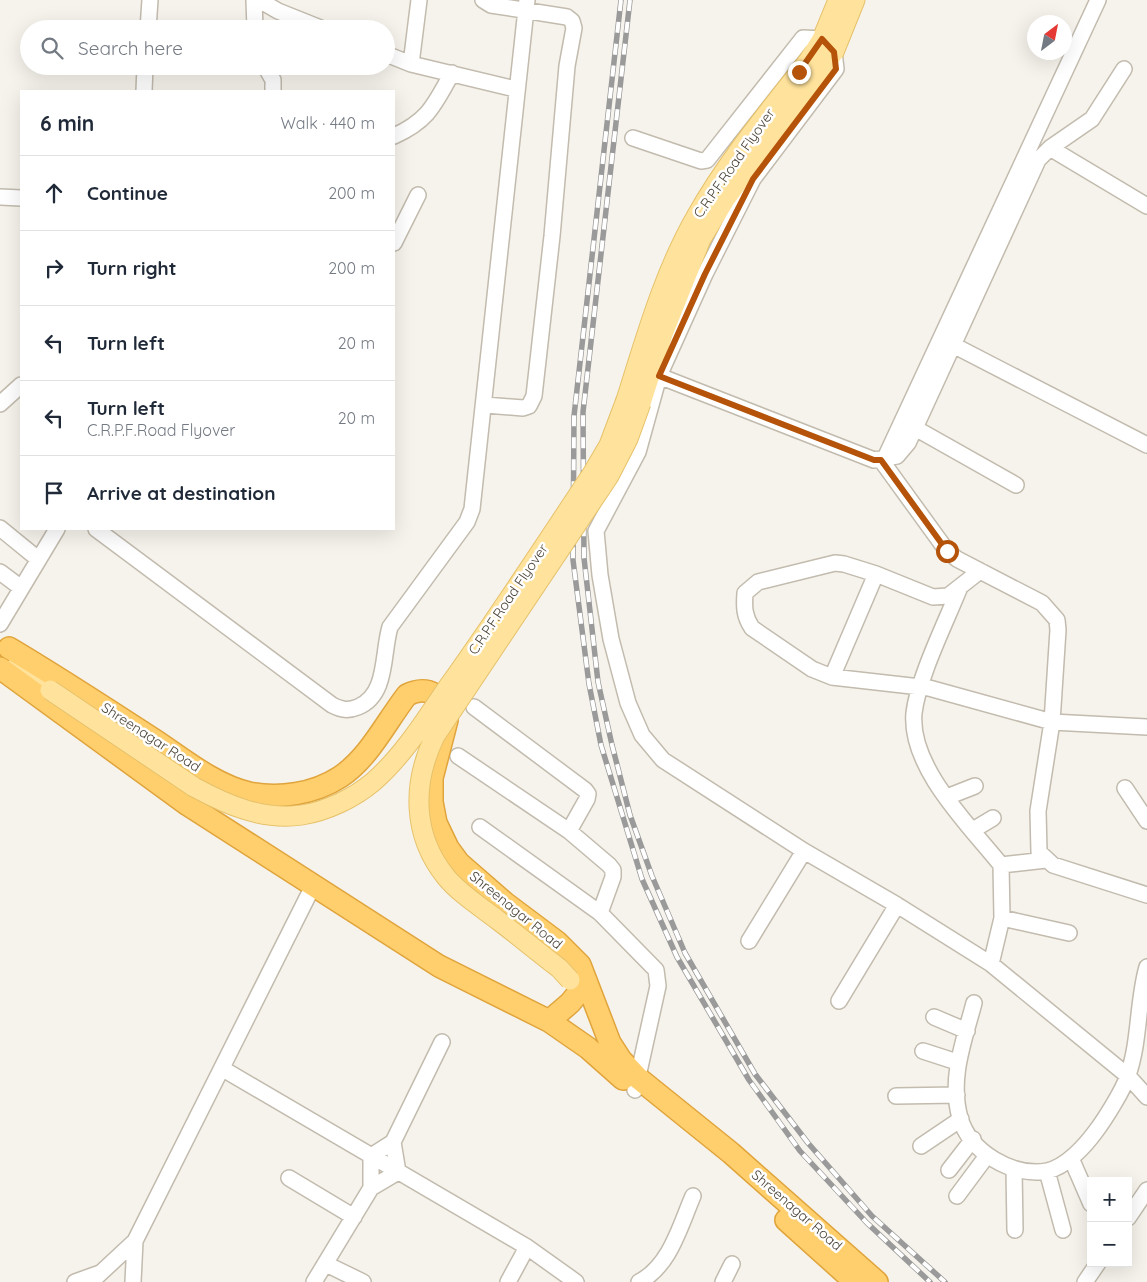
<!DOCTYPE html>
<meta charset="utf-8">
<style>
body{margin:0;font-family:Quicksand,sans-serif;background:#f2f2f3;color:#1f2937}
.controls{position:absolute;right:15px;bottom:15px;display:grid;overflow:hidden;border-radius:0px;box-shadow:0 5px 20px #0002}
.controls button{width:45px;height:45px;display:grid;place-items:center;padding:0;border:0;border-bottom:1px solid #e0e1e3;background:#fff;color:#1f2937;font:25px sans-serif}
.compass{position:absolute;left:1027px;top:15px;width:45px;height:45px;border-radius:50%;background:#fff;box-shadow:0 5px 20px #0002;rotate:32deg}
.stop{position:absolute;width:15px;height:15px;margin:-11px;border:4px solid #b45309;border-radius:50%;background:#fff}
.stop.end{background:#b45309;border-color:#fff;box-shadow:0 1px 5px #0008}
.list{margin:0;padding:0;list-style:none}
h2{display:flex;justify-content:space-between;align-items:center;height:65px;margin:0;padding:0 20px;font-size:21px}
h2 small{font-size:16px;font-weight:400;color:#747a83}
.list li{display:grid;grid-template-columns:32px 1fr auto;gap:15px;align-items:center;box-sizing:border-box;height:75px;padding:0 20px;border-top:1px solid #e0e1e3}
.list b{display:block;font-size:19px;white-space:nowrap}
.list p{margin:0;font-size:16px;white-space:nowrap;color:#747a83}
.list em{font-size:16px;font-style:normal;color:#747a83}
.icon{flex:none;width:28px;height:28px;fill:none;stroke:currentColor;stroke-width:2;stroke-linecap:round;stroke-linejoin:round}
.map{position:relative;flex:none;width:1147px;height:1282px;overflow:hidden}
.search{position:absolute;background:#fff;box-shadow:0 5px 20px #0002;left:20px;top:20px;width:375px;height:55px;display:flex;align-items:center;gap:12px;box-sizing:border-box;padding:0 18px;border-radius:28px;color:#747a83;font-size:19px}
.panel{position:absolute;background:#fff;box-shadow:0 5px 20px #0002;left:20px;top:90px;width:375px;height:440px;border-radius:0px}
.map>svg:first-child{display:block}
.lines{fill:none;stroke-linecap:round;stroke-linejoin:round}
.minor-casing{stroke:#c2bbae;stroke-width:18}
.major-casing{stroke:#e6c16a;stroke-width:21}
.highway-casing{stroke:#e0a43c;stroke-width:24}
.minor{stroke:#fff;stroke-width:15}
.major{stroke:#ffe39c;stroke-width:19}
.highway{stroke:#ffcf6e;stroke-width:21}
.rail-casing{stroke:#9a9a9a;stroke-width:5.5}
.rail{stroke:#fff;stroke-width:4;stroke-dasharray:11;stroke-linecap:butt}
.major-bridge-casing{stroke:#e6c16a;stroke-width:21;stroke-linecap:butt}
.major-bridge{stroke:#ffe39c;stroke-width:19}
.route{stroke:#b45309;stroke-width:6}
.labels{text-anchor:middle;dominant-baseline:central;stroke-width:5;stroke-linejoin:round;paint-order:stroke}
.street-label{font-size:14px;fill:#4b4439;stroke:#fff}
</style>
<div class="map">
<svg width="1147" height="1282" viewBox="0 0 1147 1282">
<rect width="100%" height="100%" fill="#f6f3ec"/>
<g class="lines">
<g class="minor-casing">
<path id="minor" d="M254,0L255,29
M259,0L278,11L323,29
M483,0L491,5L567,17L572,21L574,28L567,66L552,236L534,396L529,406L523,408L485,405
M148,29L150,0
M386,54L411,64L515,89
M411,64L419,0
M265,66L273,80V91
M144,91L145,66
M394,136C429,120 434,105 452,73
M633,138L701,161L707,160L803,38L822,39L834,52L836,69L753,179L705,274L659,376L638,452L596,531L600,575L611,639L628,703L642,735L663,760L804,851L897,905L991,964L1128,1076L1147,1097
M1050,148L1147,206
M0,197L21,198
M394,243L418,195
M953,345L1147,445
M659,376L874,460L897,456L908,443L915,428L1038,160L1050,148L1092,119L1124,69
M0,404L21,385
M915,428L1016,485
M881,460L886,456L1098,0
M881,460L947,551L957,559L1042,603L1057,620L1058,630L1052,722L1147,727
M0,528L38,559
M96,529L332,705C342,710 348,711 358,707C388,695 382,653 390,627L467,522L472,509L527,0
M980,571L948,596L933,597L876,574L844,564L835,563L758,582L745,593C744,607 744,616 752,628L812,669L832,677L929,688L1052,722L1038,811L1039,852L1053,865L1147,895
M0,572L20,587
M960,587C946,622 918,678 914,713C909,767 969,825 1001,865L1046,860
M0,624L57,529
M832,677L876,574
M474,707L585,790L588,794L587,799L569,831
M458,756L569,831L609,865L613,870V877L600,913
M1125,788L1147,821
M947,797L975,786
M480,827L600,913L656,970L658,986L635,1090
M973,830L993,818
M1002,918L1069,933
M749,941L804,851
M991,964L1002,918L1001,865
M839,1001L897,905
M974,1003C964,1041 949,1078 960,1118C970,1152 1012,1177 1047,1171C1066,1167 1085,1146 1096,1131C1105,1119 1124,1089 1128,1075C1140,1041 1137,1002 1147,967
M934,1017L967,1031
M923,1051L957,1062
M223,1069L527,1247L576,1282
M896,1096L957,1095
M921,1146L961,1119
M1071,1158L1091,1204
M1014,1169L1015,1230
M949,1170L973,1139
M1047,1171L1063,1230
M289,1178L354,1217
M371,1188L398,1172L393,1142L442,1042
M957,1196L986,1157
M1128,1218L1147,1190
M326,1264L363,1282
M75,1282L100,1273
M91,1282L135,1241L313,886
M133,1282L135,1241
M314,1282L371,1188V1156L393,1142
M508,1282L527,1247
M639,1282C670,1266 680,1226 693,1196
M723,1282L732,1264
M1085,1282L1098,1263"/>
</g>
<g class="major-casing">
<path id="major" d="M626,400C646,337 664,272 697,215C728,160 770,110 809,60L822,39L838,0
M641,403L663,334L701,239L726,198L834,52L855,0
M15,668L50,690"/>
</g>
<g class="highway-casing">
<path id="highway" d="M9,648C58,677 105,708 153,739C182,758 214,785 249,793C279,799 314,794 340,777C369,758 386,722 407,695C428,684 446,696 447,720L432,778V802L436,823L448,848L459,863L505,903L557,942L580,965L610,1043L621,1060L638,1078L731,1153L877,1282
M0,668L188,805L439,966L549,1021L588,1048L623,1079
M549,1021L570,1003L579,992
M786,1220L855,1282"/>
</g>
<use href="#minor" class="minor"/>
<use href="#major" class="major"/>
<use href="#highway" class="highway"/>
<g class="rail-casing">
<path id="rail" d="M621,0L574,416L573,560L589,684L601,745L642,879L677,957L749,1080L800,1151L867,1223L930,1282
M630,0L583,412L584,558L598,682L612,745L630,815L652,876L685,953L755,1074L808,1143L872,1216L945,1282"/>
</g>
<use href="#rail" class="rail"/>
<g class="major-bridge-casing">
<path id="major-bridge" d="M50,690L194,787C227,805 264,821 302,815C327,811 354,798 373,782C403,756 426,719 448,687C498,617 545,545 592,474L609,445L626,400
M570,980L559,968C539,953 519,936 499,921C481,907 460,894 446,877C412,835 412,783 435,736L609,476L628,439L641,403"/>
</g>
<use href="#major-bridge" class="major-bridge"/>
</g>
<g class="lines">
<path class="route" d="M799,72L822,39L834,52L836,69L753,179L705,274L659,376L874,460H881L947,551"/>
</g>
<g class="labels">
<g class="street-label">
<text transform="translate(734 163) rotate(-55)">C.R.P.F.Road Flyover</text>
<text transform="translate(508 599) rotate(-56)">C.R.P.F.Road Flyover</text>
<text transform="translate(151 737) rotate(33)">Shreenagar Road</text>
<text transform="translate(516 910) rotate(39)">Shreenagar Road</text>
<text transform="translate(797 1210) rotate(41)">Shreenagar Road</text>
</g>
</g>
</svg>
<div class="controls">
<button>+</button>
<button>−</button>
</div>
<svg class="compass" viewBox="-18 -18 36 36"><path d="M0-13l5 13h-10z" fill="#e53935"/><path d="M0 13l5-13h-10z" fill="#747a83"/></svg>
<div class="stop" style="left:947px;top:551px"></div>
<div class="stop end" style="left:799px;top:72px"></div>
<div class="search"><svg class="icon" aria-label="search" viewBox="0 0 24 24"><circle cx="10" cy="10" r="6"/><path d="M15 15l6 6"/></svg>Search here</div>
<section class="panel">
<h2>6 min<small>Walk · 440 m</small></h2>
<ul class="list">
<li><svg class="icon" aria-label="ahead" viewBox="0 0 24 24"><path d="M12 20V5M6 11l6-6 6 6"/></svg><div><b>Continue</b></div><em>200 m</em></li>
<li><svg class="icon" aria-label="right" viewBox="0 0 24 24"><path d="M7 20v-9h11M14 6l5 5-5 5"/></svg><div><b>Turn right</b></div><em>200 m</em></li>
<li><svg class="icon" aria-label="left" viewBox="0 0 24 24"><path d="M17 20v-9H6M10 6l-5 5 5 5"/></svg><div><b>Turn left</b></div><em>20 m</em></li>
<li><svg class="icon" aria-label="left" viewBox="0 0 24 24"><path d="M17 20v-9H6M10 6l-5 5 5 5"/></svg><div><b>Turn left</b><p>C.R.P.F.Road Flyover</p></div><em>20 m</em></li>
<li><svg class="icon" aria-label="arrive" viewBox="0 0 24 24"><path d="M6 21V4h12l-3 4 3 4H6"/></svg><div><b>Arrive at destination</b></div></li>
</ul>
</section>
</div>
